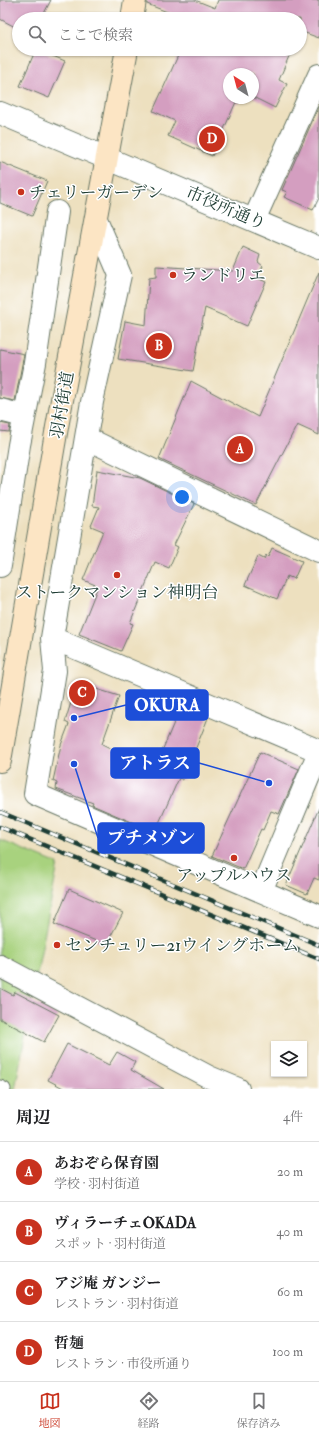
<!DOCTYPE html>
<html lang="ja">
<meta charset="utf-8">
<style>
body{margin:0;font-family:"IM FELL Double Pica","Noto Serif JP",serif;background:#f6f6f6;color:#202124}
.controls{position:absolute;right:12px;bottom:12px;display:grid;overflow:hidden;border-radius:0px;box-shadow:0 1px 3px #0004}
.controls button{width:36px;height:36px;display:grid;place-items:center;padding:0;border:0;border-bottom:1px solid #e0e0e0;background:#fff;color:#202124;font:20px sans-serif}
.compass{position:absolute;left:223px;top:68px;width:36px;height:36px;border-radius:50%;background:#fff;box-shadow:0 1px 3px #0004;rotate:324deg}
.you{position:absolute;left:182px;top:497px;width:14px;height:14px;margin:-10px;border:3px solid #fff;border-radius:50%;background:#1a73e8;box-shadow:0 0 0 6px #1a73e833}
.badge{display:grid;place-items:center;width:26px;height:26px;border-radius:50%;background:#c8321e;color:#fff;font-size:13px;font-weight:700}
.pin{position:absolute;translate:-50% -50%;border:2px solid #fff;box-shadow:0 1px 4px #0006}
.list{margin:0;padding:0;list-style:none}
h2{display:flex;justify-content:space-between;align-items:center;height:52px;margin:0;padding:0 16px;font-size:17px}
h2 small{font-size:13px;font-weight:400;color:#757577}
.list li{display:grid;grid-template-columns:26px 1fr auto;gap:12px;align-items:center;box-sizing:border-box;height:60px;padding:0 16px;border-top:1px solid #e0e0e0}
.list b{display:block;font-size:15px;white-space:nowrap}
.list p{margin:0;font-size:13px;white-space:nowrap;color:#757577}
.list em{font-size:13px;font-style:normal;color:#757577}
.icon{flex:none;width:22px;height:22px;fill:none;stroke:currentColor;stroke-width:2;stroke-linecap:round;stroke-linejoin:round}
.map{position:relative;flex:none;width:319px;height:1089px;overflow:hidden}
.search{position:absolute;background:#fff;box-shadow:0 1px 3px #0004;left:12px;right:12px;top:12px;height:44px;display:flex;align-items:center;gap:10px;box-sizing:border-box;padding:0 14px;border-radius:22px;color:#757577;font-size:15px}
.sheet{height:292px;background:#fff}
nav{display:flex;justify-content:space-around;align-items:center;box-sizing:border-box;height:56px;border-top:1px solid #e0e0e0;background:#fff;font-size:11px;color:#757577}
nav a{display:grid;justify-items:center;gap:2px}
nav .on{color:#c8321e}
.map>svg:first-child{display:block}
.green{fill:#a8d27e;stroke:#648859}
.building{fill:#d49ec0}
.lines{fill:none;stroke-linecap:round;stroke-linejoin:round}
.service-casing{stroke:#677665;stroke-width:15}
.minor-casing{stroke:#677665;stroke-width:24}
.tertiary-casing{stroke:#677665;stroke-width:24}
.secondary-casing{stroke:#677665;stroke-width:24}
.service{stroke:#fff;stroke-width:13}
.minor{stroke:#fff;stroke-width:22}
.tertiary{stroke:#fff;stroke-width:22}
.secondary{stroke:#fce5c4;stroke-width:22}
.rail-casing{stroke:#1f3d34;stroke-width:4.5}
.rail{stroke:#fff;stroke-width:3;stroke-dasharray:9;stroke-linecap:butt}
.poi-dot{fill:#c8321e;stroke:#fff;stroke-width:1.5}
.labels{text-anchor:middle;dominant-baseline:central;stroke-width:3;stroke-linejoin:round;paint-order:stroke}
.poi-label{font-size:17px;fill:#1f3d34;stroke:#fff;text-anchor:start}
.street-label{font-size:17px;fill:#1f3d34;stroke:#fff}
.leader{fill:none;stroke:#1d4ed8;stroke-width:1.5}
.callout-dot{fill:#1d4ed8;stroke:#fff;stroke-width:1.5}
.callout{fill:#1d4ed8;stroke:#1d4ed8;stroke-width:1.5}
.callout-label{font-size:18px;text-anchor:middle;font-weight:bold;fill:#fff}
</style>
<div class="map">
<svg width="319" height="1089" viewBox="0 0 319 1089">
<rect width="100%" height="100%" fill="#fff"/>
<filter id="ink" filterUnits="userSpaceOnUse"><feTurbulence type="fractalNoise" baseFrequency=".025" numOctaves="2"/><feDisplacementMap in="SourceGraphic" scale="8" xChannelSelector="R" yChannelSelector="G"/><feConvolveMatrix kernelMatrix="1 2 1 2 8 2 1 2 1" color-interpolation-filters="sRGB"/></filter>
<filter id="wash" filterUnits="userSpaceOnUse"><feTurbulence type="fractalNoise" baseFrequency=".012" numOctaves="4" result="noise"/><feDisplacementMap in="SourceGraphic" scale="16" xChannelSelector="R" yChannelSelector="G"/><feGaussianBlur stdDeviation="0.9" result="paint"/><feColorMatrix in="noise" values="0 0 0 0 0 0 0 0 0 0 0 0 0 0 0 0 0 1.4 0 .05"/><feComposite in="paint" operator="in"/></filter>
<g filter="url(#wash)">
<rect width="100%" height="100%" fill="#ede0bf"/>
<path class="green" d="M0,840L58,864L15,1089H0Z"/>
<g id="blocks">
<path class="building" d="M0,0H51L41,19H19V29L0,19Z
M147,0H195L215,8L218,0H319V38L300,31V19H185L147,4Z
M36,49L65,61L49,98L20,86Z
M181,49H292L279,80L287,84L275,108L253,97V74H229V98H241L239,103L236,102L212,156L168,136L175,121L153,111Z
M319,106V198L313,210L284,197L287,192L282,190Z
M0,162L47,181L32,216L0,203Z
M243,247L260,255L258,262L263,266L257,278L266,282L247,326L205,308L193,371L118,359L125,321L146,325L149,278L156,277V266L233,271Z
M319,272V435L297,425L256,505L159,459L191,381L258,417Z
M0,349L24,354L15,401L0,398Z
M0,423L10,425L9,432L0,431Z
M97,470L140,478L194,504L174,545L178,547L169,568L155,562L130,623L133,624L121,651L79,634L98,586L83,580L103,531L91,526L99,507L92,506Z
M272,548L302,561L294,579L287,576L277,599L245,585L258,556L264,559L266,555L268,557Z
M77,683L119,696L102,744L154,770L181,706L208,718L183,780L179,778L155,832L92,805L93,803L56,789L57,783L53,781L61,745L69,724L65,722Z
M260,752L299,769L279,814L271,811L263,830L261,829L243,869L212,856Z
M319,808V880L314,878L307,894L286,885Z
M69,889L123,913L106,945L54,924Z
M0,988L13,995L15,992L59,1015L44,1042L0,1019Z
M67,1044L109,1065L117,1052L135,1062L131,1070L164,1089H65L48,1080Z"/>
</g>
</g>
<g filter="url(#ink)">
<use href="#blocks" fill-opacity="0" stroke="#677665" stroke-width="1"/>
<g class="lines">
<g class="service-casing">
<path id="service" d="M0,1087L4,1089"/>
</g>
<g class="minor-casing">
<path id="minor" d="M96,219L120,275L92,402L52,638L55,671L35,794L319,916
M254,220L319,75
M0,410L24,416
M86,438L319,551
M0,566L19,445L35,363L57,212
M52,638L319,751
M261,891L319,752"/>
</g>
<g class="tertiary-casing">
<path id="tertiary" d="M0,113L319,248
M0,966L209,1077L238,1089"/>
</g>
<g class="secondary-casing">
<path id="secondary" d="M132,19L135,0
M0,761L57,427L127,49"/>
</g>
<use href="#service" class="service"/>
<use href="#minor" class="minor"/>
<use href="#tertiary" class="tertiary"/>
<use href="#secondary" class="secondary"/>
<g class="rail-casing">
<path id="rail" d="M0,812L319,945
M0,827L319,959"/>
</g>
<use href="#rail" class="rail"/>
</g>
</g>
<g class="poi-dot">
<circle cx="21" cy="192" r="4"/>
<circle cx="173" cy="275" r="4"/>
<circle cx="117" cy="575" r="4"/>
<circle cx="234" cy="858" r="4"/>
<circle cx="57" cy="945" r="4"/>
</g>
<g class="labels">
<g class="poi-label">
<text x="29" y="192">チェリーガーデン</text>
<text x="181" y="275">ランドリエ</text>
<text x="117" y="592" text-anchor="middle">ストークマンション神明台</text>
<text x="234" y="875" text-anchor="middle">アップルハウス</text>
<text x="65" y="945">センチュリー21ウイングホーム</text>
</g>
<g class="street-label">
<text transform="translate(226 208) rotate(23)">市役所通り</text>
<text transform="translate(62 405) rotate(-80)">羽村街道</text>
</g>
</g>
<path class="leader" d="M74 718L126 705M269 783L199 763M74 764L98 838"/>
<g class="callout-dot">
<circle cx="74" cy="718" r="4"/>
<circle cx="269" cy="783" r="4"/>
<circle cx="74" cy="764" r="4"/>
</g>
<g class="callout">
<rect x="126" y="690" width="82" height="30" rx="4"/>
<rect x="111" y="748" width="88" height="30" rx="4"/>
<rect x="98" y="823" width="106" height="30" rx="4"/>
</g>
<g class="callout-label">
<text x="167" y="711">OKURA</text>
<text x="155" y="769">アトラス</text>
<text x="151" y="844">プチメゾン</text>
</g>
</svg>
<div class="controls">
<button><svg class="icon" aria-label="layers" viewBox="0 0 24 24"><path d="M12 4l9 5-9 5-9-5zM3 14l9 5 9-5"/></svg></button>
</div>
<svg class="compass" viewBox="-18 -18 36 36"><path d="M0-13l5 13h-10z" fill="#e53935"/><path d="M0 13l5-13h-10z" fill="#757577"/></svg>
<div class="you"></div>
<div class="pin badge" style="left:240px;top:449px">A</div>
<div class="pin badge" style="left:159px;top:346px">B</div>
<div class="pin badge" style="left:82px;top:693px">C</div>
<div class="pin badge" style="left:212px;top:139px">D</div>
<div class="search"><svg class="icon" aria-label="search" viewBox="0 0 24 24"><circle cx="10" cy="10" r="6"/><path d="M15 15l6 6"/></svg>ここで検索</div>
</div>
<section class="sheet">
<h2>周辺<small>4件</small></h2>
<ul class="list">
<li><span class="badge">A</span><div><b>あおぞら保育園</b><p>学校 · 羽村街道</p></div><em>20 m</em></li>
<li><span class="badge">B</span><div><b>ヴィラーチェOKADA</b><p>スポット · 羽村街道</p></div><em>40 m</em></li>
<li><span class="badge">C</span><div><b>アジ庵 ガンジー</b><p>レストラン · 羽村街道</p></div><em>60 m</em></li>
<li><span class="badge">D</span><div><b>哲麺</b><p>レストラン · 市役所通り</p></div><em>100 m</em></li>
</ul>
</section>
<nav>
<a class="on"><svg class="icon" aria-label="map" viewBox="0 0 24 24"><path d="M3 6l6-2 6 2 6-2v14l-6 2-6-2-6 2zM9 4v14M15 6v14"/></svg>地図</a>
<a><svg class="icon" aria-label="directions" viewBox="0 0 24 24"><path d="M12 3l9 9-9 9-9-9zM9 14v-3h6M13 9l2 2-2 2"/></svg>経路</a>
<a><svg class="icon" aria-label="saved" viewBox="0 0 24 24"><path d="M7 4h10v16l-5-4-5 4z"/></svg>保存済み</a>
</nav>
